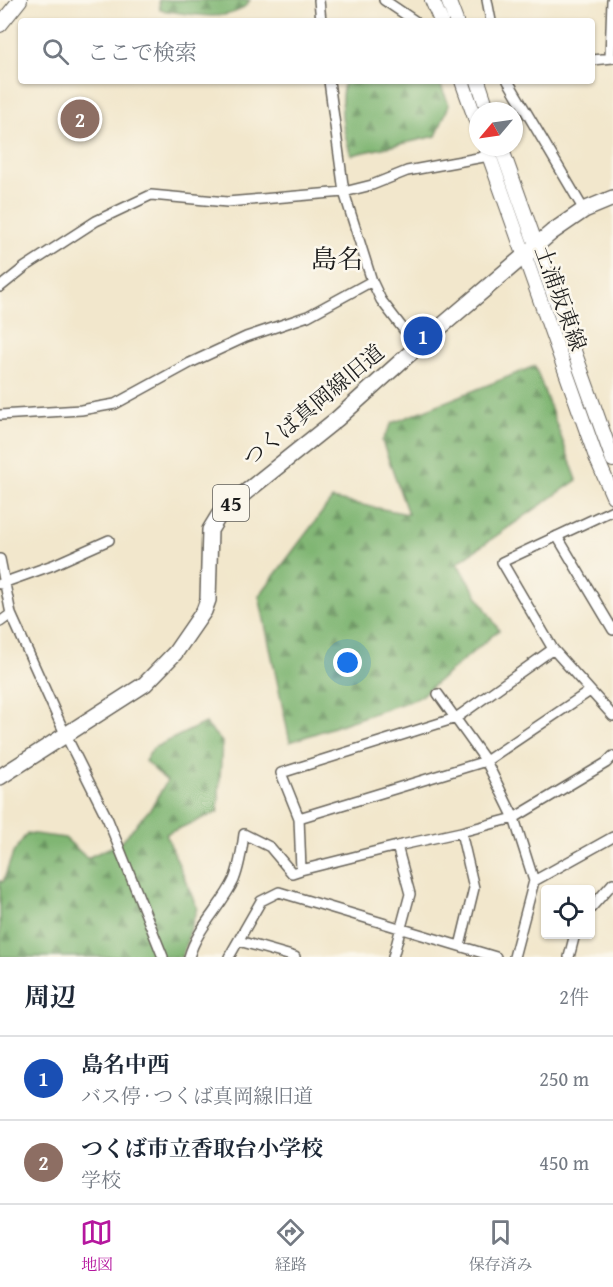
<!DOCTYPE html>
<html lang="ja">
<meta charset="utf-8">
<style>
body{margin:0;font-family:"Gentium Book Plus","Noto Serif JP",serif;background:#f2f2f3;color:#1f2937}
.controls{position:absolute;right:18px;bottom:18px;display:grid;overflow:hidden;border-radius:6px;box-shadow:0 2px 4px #0004}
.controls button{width:54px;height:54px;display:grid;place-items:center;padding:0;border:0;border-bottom:2px solid #e0e1e3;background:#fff;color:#1f2937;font:30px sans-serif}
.compass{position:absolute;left:469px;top:102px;width:54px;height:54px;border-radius:50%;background:#fff;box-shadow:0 2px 4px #0004;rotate:241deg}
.you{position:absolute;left:348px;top:663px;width:21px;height:21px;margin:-15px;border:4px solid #fff;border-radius:50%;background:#1a73e8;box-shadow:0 0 0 9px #1a73e833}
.badge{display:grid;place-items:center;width:39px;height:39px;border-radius:50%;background:#b5179e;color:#fff;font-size:20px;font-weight:700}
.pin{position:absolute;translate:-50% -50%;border:3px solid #fff;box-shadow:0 2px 6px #0006}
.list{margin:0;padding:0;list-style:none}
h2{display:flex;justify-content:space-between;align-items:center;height:78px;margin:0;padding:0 24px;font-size:26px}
h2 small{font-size:20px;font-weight:400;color:#747a83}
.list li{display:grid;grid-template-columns:39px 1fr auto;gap:18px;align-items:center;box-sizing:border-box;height:84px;padding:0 24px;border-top:2px solid #e0e1e3}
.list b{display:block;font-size:22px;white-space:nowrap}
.list p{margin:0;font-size:20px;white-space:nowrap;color:#747a83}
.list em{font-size:20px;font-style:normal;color:#747a83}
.icon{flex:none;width:33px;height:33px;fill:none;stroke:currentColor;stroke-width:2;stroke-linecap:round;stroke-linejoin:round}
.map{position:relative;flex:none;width:613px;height:957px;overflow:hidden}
.search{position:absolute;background:#fff;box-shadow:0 2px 4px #0004;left:18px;right:18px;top:18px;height:66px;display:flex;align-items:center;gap:15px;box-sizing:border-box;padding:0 21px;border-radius:6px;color:#747a83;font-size:22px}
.sheet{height:246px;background:#fff}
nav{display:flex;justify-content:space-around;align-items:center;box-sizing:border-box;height:84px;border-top:2px solid #e0e1e3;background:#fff;font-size:16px;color:#747a83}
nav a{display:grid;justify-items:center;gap:3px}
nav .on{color:#b5179e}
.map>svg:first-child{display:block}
.forest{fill:url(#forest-firs);stroke:#4e6948;stroke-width:1.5}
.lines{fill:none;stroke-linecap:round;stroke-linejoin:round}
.street-casing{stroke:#67635a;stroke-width:12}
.secondary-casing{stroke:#67635a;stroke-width:16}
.primary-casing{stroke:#67635a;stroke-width:18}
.street{stroke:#fff;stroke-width:9}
.secondary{stroke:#fff;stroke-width:14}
.primary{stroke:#fff;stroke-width:15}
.labels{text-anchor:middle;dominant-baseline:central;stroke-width:5;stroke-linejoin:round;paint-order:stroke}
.shield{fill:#fbf7ec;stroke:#5f5e5a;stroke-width:1.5}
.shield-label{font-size:21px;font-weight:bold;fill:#1c1c1c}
.street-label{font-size:22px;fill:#1c1c1c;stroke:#fbf7ec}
.quarter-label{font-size:26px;fill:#1c1c1c;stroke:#fbf7ec}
</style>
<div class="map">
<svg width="613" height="957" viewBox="0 0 613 957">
<defs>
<pattern id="forest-firs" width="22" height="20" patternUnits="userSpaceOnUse" patternTransform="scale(1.5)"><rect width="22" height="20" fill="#80b673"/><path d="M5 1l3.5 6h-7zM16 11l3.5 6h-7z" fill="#68935e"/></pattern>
</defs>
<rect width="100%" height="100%" fill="#fbf7ec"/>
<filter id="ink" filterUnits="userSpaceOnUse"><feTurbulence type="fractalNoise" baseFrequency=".0167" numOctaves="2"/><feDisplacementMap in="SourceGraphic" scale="12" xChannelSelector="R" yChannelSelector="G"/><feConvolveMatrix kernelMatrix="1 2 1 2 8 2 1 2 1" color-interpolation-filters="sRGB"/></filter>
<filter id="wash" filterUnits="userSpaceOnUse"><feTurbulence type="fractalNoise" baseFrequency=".008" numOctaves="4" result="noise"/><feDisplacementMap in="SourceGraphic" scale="24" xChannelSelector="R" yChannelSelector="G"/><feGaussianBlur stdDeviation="1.35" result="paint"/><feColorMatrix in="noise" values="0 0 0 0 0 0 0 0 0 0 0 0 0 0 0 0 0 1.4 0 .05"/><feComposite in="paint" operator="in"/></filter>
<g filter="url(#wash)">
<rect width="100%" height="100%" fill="#f2e7cc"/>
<path class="forest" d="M159,0H250C235,26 184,13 160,10Z
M344,81H439L449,105L436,136L351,155C342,129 339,109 344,81Z
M535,366L577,480L457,563L499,630L418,698L290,742L259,596L332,499L408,514L382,441L392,423Z
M205,723L222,742L218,812L166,834L197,908L182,957H0V881L3,882L13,853L27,833L65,838L87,858L120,843L151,808L167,781L145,761L153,748Z"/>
</g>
<g filter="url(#ink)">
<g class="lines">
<g class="street-casing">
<path id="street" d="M319,0L321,21
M384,0L415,21
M487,0L491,21
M610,58L612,0
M592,60L613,58
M329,81L344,192L372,281L381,300L417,347
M508,81L584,210
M0,287L25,267L96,221L151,195L227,202L344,192L372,185L407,171L489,156
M0,415L81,410L115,404L190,363L246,337L308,316L372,281
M613,510L502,562L553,649L613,716
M557,536L613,630
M0,559L11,614L66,736L108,820L163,957
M0,584L53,565L109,540
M0,622L11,614
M438,694L486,761L514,818L606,763L613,756
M299,818L281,773L456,718L553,649
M397,846L301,870L299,818L486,761L590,691
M590,909L613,883
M239,941L295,957
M460,946L474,888L461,832L514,818L534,881
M189,957C197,928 222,906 234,880C240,865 242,850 244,834L270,847L292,873L301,870
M229,957L261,901L279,892L496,957
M393,957L410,894L397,846L461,832
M514,957L534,881L613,837
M569,957L575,934"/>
</g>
<g class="secondary-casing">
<path id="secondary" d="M432,0L441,21
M448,0L456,21
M0,25L20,0
M462,81L478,126
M478,81L488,111
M486,147L596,457L613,496
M501,147L613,460"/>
</g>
<g class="primary-casing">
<path id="primary" d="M0,777L145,684L175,653L204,611L208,600L210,530L221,512L337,419L417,347L552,232L584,210L613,198"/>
</g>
<use href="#street" class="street"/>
<use href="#secondary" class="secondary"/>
<use href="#primary" class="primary"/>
</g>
</g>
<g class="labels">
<rect class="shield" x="213" y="485" width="36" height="36" rx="4.5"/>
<g class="shield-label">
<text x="231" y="503">45</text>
</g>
<g class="street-label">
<text transform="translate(561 298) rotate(70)">土浦坂東線</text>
<text transform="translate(313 405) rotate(-40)">つくば真岡線旧道</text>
</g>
<g class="quarter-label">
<text x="337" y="258">島名</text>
</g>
</g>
</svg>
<div class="controls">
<button><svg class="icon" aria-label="locate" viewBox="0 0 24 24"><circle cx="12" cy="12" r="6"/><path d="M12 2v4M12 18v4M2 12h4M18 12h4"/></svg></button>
</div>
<svg class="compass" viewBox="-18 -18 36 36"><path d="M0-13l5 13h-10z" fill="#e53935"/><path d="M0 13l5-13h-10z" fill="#747a83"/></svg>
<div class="you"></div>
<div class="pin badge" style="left:423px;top:336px;background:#1a4fb4">1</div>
<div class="pin badge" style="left:80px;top:119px;background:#8d6e63">2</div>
<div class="search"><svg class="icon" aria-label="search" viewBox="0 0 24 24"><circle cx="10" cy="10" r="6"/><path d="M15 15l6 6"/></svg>ここで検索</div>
</div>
<section class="sheet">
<h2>周辺<small>2件</small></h2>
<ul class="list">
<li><span class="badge" style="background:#1a4fb4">1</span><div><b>島名中西</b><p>バス停 · つくば真岡線旧道</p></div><em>250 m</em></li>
<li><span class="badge" style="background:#8d6e63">2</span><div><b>つくば市立香取台小学校</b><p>学校</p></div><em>450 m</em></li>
</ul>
</section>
<nav>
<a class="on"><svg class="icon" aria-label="map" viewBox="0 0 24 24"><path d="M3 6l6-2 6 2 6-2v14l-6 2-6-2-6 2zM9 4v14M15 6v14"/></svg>地図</a>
<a><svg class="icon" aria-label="directions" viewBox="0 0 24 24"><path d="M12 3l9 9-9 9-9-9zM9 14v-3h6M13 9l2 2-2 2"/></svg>経路</a>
<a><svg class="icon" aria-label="saved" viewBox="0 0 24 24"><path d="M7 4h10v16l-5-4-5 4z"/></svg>保存済み</a>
</nav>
